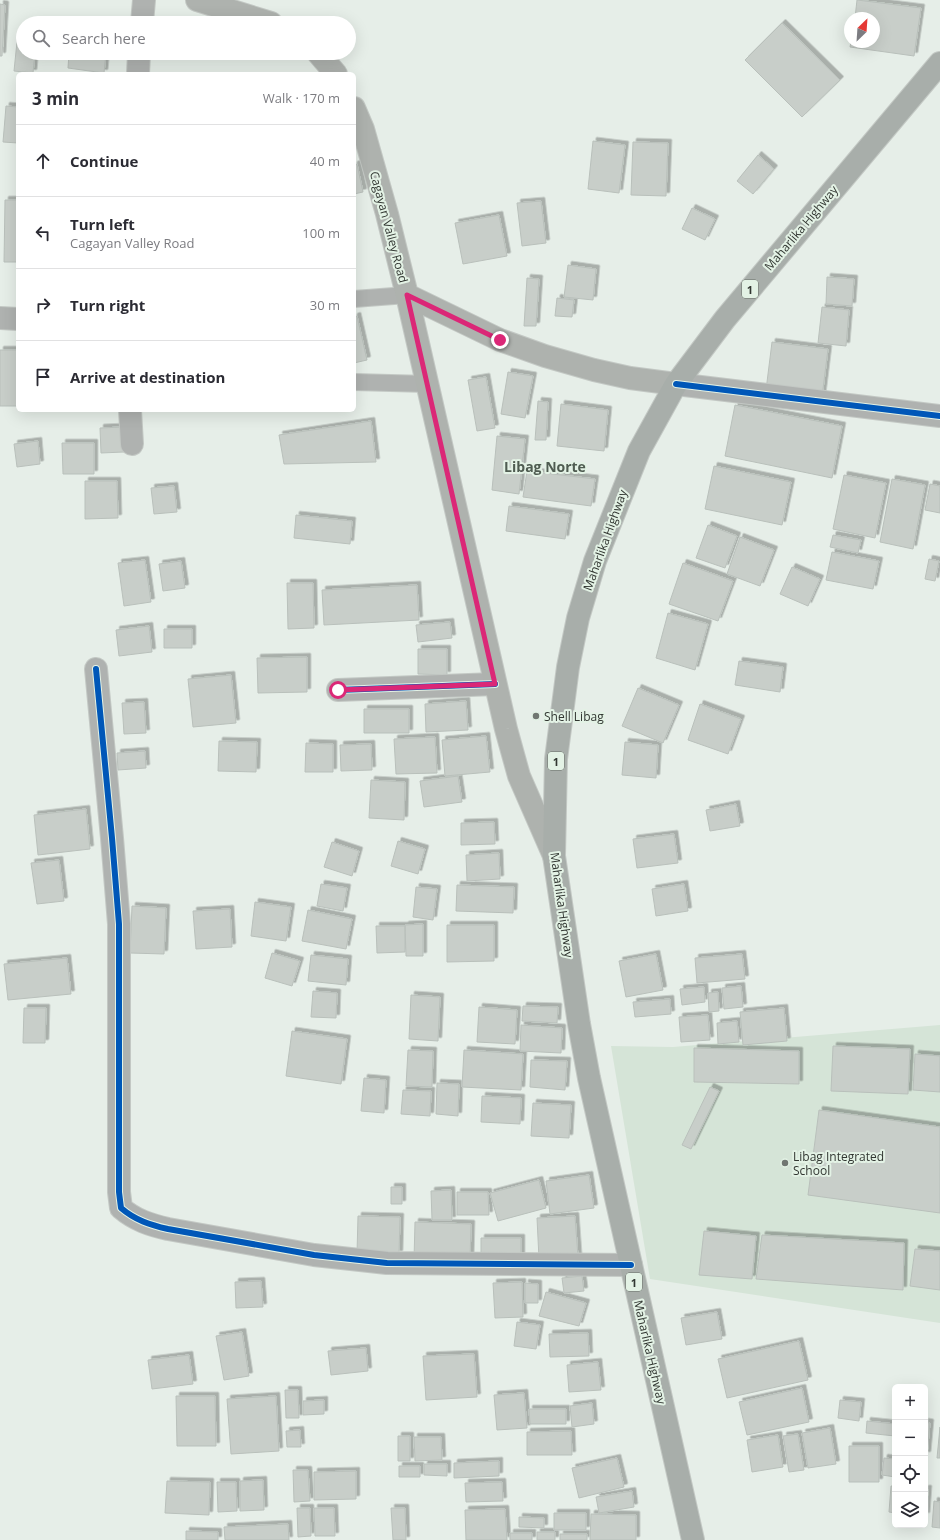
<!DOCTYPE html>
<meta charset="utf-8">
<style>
body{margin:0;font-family:"Open Sans",sans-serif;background:#f7f7f7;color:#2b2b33}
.controls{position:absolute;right:12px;bottom:12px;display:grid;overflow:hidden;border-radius:6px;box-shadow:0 4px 16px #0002}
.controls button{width:36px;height:36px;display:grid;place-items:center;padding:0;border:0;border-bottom:1px solid #e1e1e2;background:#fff;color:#2b2b33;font:20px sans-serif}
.compass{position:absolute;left:844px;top:12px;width:36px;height:36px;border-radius:50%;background:#fff;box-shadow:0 4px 16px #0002;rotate:25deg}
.stop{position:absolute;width:12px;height:12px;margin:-9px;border:3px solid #db2777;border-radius:50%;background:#fff}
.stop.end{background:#db2777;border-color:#fff;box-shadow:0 1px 4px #0008}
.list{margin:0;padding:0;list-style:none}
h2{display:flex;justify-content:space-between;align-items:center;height:52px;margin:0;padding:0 16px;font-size:17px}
h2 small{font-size:13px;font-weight:400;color:#7c7c81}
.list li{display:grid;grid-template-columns:26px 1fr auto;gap:12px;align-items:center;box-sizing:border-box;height:72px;padding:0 16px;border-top:1px solid #e1e1e2}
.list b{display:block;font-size:15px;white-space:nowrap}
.list p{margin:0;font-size:13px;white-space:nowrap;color:#7c7c81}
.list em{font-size:13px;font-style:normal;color:#7c7c81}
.icon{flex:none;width:22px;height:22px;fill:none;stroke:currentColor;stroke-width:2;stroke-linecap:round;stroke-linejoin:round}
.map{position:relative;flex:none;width:940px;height:1540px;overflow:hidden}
.search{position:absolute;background:#fff;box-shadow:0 4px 16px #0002;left:16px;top:16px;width:340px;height:44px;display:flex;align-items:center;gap:10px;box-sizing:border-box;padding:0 14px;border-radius:22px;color:#7c7c81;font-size:15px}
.panel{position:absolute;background:#fff;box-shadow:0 4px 16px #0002;left:16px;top:72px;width:340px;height:340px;border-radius:6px}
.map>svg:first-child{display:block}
.built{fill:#d5e4d7}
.building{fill:#c8cec9;stroke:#b9c0bb;filter:url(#shadow)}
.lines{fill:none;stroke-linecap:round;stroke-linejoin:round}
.service-casing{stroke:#c3c8c4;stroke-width:18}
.minor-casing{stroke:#c3c8c4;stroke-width:24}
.secondary-casing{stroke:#c3c8c4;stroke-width:24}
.trunk-casing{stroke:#c3c8c4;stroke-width:24}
.service{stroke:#afb2b0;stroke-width:16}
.minor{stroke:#afb2b0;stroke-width:22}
.secondary{stroke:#aeb2ae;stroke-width:22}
.trunk{stroke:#a8aeaa;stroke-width:22}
.cycleway-casing{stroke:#e3f2e5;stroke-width:8}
.cycleway{stroke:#0057b8;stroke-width:6}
.route{stroke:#db2777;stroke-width:5}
.poi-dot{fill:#707671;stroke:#e3f2e5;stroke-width:1.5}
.labels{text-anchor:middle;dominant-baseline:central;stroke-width:4;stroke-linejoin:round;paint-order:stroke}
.shield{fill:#e3f2e5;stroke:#666e67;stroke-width:1}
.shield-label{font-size:11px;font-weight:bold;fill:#313631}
.street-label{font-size:12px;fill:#313631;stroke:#e3f2e5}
.poi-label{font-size:12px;fill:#313631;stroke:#e3f2e5;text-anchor:start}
.quarter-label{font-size:14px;font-weight:bold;fill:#4f5c51;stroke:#e3f2e5}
</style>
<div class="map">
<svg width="940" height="1540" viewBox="0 0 940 1540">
<defs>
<filter id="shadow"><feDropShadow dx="3.5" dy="-3.5" stdDeviation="0" flood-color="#0004"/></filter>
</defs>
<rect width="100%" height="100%" fill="#e6eee8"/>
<path class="built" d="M940,1025V1323L650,1279L611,1046L673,1047Z"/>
<path class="building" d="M857,0L921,8L914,56L850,47L851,42H874V18H855Z
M0,4L5,5L2,56H0Z
M782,23L840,80L802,117L745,60Z
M18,32L23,33V53H35L33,73L14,71Z
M69,53H106L104,73L68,68Z
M6,106L18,107V143L3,142Z
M593,141L625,145L619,193L588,189Z
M633,142L668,143L666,196L631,195Z
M758,155L774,169L753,194L737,181Z
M357,164L363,192L354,194V165Z
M5,200H18V262H4Z
M541,201L546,243L522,246L517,203Z
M692,208L715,219L705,240L682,229Z
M499,215L507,256L463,264L455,223Z
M568,265L596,269L593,300L564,297Z
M827,277L854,279L852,306L826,304Z
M527,278L539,279L536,326H524Z
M557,298L574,300L572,317L555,316Z
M822,307L849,310L846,346L818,343Z
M357,316L367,360L354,363V317Z
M772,342L828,349L822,397L766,390Z
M0,350H18V406H0Z
M508,372L533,376L525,418L501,414Z
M486,377L495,428L477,431L468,380Z
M538,401L548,402L546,440H535Z
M561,404L608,410L604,451L557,446Z
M735,405L842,426L832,478L725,456Z
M371,421L376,462L284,464L279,435Z
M123,427L124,452L101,453L100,428Z
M497,436L525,439L519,494L492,490Z
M38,441L40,464L17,467L14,444Z
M62,443H94V474H63Z
M714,466L791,482L782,525L705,509Z
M527,471L595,479L591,506L523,497Z
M844,475L886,483L875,538L833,529Z
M892,479L925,485L913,549L880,542Z
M85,481H117L118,518L85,519Z
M930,484L940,486V513L925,510Z
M174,486L177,512L154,514L151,488Z
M509,506L569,514L565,539L506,531Z
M296,515L352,521L350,544L294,538Z
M708,525L737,536L725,568L696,558Z
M833,535L861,540L858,553L830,547Z
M740,537L774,550L760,586L727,574Z
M832,552L879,561L873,589L826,580Z
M929,559L939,561L935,581L925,579Z
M145,560L151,602L124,606L118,563Z
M181,561L185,588L163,591L159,564Z
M683,563L733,581L718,621L669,604Z
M792,567L820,579L808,606L780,594Z
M287,583H313L314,628L288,629Z
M417,585L419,620L324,625L322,590Z
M668,613L708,624L695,670L656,658Z
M450,622L452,638L418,642L416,625Z
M149,626L152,652L119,656L116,630Z
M164,629H192V648H164Z
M418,649H447V675L418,674Z
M307,657V692L258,693L257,658Z
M739,661L783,667L780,692L735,685Z
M231,675L236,723L193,727L188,679Z
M638,688L679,705L663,743L622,726Z
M466,701L468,730L426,732L425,704Z
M144,702L146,733L124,734L122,703Z
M700,704L741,719L728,754L688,740Z
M364,709H409V733H364Z
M486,736L490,772L445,776L442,740Z
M435,737L437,773L396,774L394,739Z
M219,741L257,742L256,772L218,771Z
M625,742L658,745L656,778L622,775Z
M306,743L333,744V772H305Z
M371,744L372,770L341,771L340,745Z
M145,751L146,768L118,770L117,753Z
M458,776L462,802L424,807L420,781Z
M371,780L405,782L404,820L369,818Z
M736,804L740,826L710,831L706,810Z
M86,809L90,849L38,855L34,815Z
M494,822L495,844L461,845V823Z
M674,834L678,863L637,868L633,839Z
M398,841L425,849L418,874L391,866Z
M332,842L359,851L352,876L324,867Z
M499,853L500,879L467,881L466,855Z
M59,860L64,901L37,904L31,863Z
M321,884L347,888L343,911L317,906Z
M684,884L688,911L656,916L652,889Z
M457,885L514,887L513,913L456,911Z
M416,887L437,889L433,920L413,917Z
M255,902L291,907L286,941L251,936Z
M132,906L166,908L164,954L130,953Z
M230,909L232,947L196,949L193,911Z
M308,910L352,919L346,949L302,941Z
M423,924V956H406L405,925Z
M447,925H494V961L447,962Z
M376,926H405V952L377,953Z
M272,953L300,961L292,986L265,978Z
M656,954L663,990L626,997L619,961Z
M742,954L745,979L697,983L695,958Z
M311,955L348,959L346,985L308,981Z
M67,958L71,994L8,1000L4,964Z
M741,986L743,1007L724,1009L722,988Z
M704,987L705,1002L682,1005L680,989Z
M313,991L337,993L336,1018L311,1017Z
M718,992L719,1011L709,1012L708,993Z
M411,995L440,997L438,1041L409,1039Z
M670,999L671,1014L635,1017L633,1002Z
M523,1006L558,1007L557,1023L522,1021Z
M479,1007L517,1010L515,1044L477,1042Z
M24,1008H46L45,1043H23Z
M784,1008L787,1041L743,1045L740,1012Z
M708,1015L710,1040L681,1042L679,1017Z
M737,1021L739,1042L718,1044L717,1023Z
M521,1025L562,1028L561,1053L520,1051Z
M292,1031L347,1039L341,1084L286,1076Z
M833,1046L910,1049L908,1094L831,1091Z
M694,1048L799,1051V1084L694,1082Z
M408,1050L433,1051L432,1087L406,1086Z
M464,1050L523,1054L521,1090L462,1087Z
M915,1054L940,1056V1092L913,1090Z
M531,1060L567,1061L565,1090L530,1087Z
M364,1078L386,1080L384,1113L361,1111Z
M437,1083L459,1084L458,1116L436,1114Z
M710,1087L719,1091L691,1149L682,1145Z
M403,1090L431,1091L430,1116L401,1114Z
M482,1096L521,1098L520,1124L481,1122Z
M533,1103L571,1105L569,1138L531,1136Z
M819,1110L940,1127V1213L808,1195Z
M589,1175L594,1208L550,1214L546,1181Z
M539,1180L546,1208L498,1221L490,1193Z
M391,1187H402V1204H391Z
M451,1190L452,1220H432L431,1191Z
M457,1192H488L489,1215H457Z
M358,1216L400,1217L399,1254L357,1253Z
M575,1216L578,1257L539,1259L537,1218Z
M415,1222L471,1224L470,1261L414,1259Z
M704,1231L756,1236L752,1279L699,1275Z
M762,1235L904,1243L903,1290L756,1279Z
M481,1238H521V1258L481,1257Z
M915,1249L940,1251V1290L910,1286Z
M582,1276L584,1291L564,1293L562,1278Z
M261,1281L263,1307L236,1308L235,1282Z
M522,1282L523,1317L495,1318L493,1283Z
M525,1283L538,1284V1303H525Z
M546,1292L586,1303L579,1326L539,1316Z
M717,1312L722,1339L686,1345L681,1318Z
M517,1322L540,1325L536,1349L514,1346Z
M242,1332L249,1376L224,1380L216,1336Z
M588,1333L589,1356L550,1357L549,1334Z
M799,1341L808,1380L727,1398L718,1359Z
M366,1348L368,1371L331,1375L328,1351Z
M474,1354L477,1397L426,1400L423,1356Z
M189,1355L193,1384L152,1389L148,1360Z
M598,1362L601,1390L569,1392L567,1365Z
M802,1388L809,1422L747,1435L739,1402Z
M285,1390H298L299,1418H286Z
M524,1393L527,1428L497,1430L494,1395Z
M176,1396H215L216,1446H177Z
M276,1396L279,1451L231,1454L227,1399Z
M324,1400V1414L303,1415V1401Z
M840,1400L861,1402L859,1421L838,1418Z
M592,1403L594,1424L572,1427L570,1406Z
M529,1409H566V1424H530Z
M867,1421L895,1424V1436L866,1433Z
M925,1422L930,1423L927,1455H925Z
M940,1427V1458H937Z
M830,1428L836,1464L808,1468L802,1433Z
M300,1430L301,1447H287L286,1431Z
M571,1431L572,1455H527V1432Z
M798,1434L804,1470L789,1472L783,1436Z
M778,1435L783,1467L752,1472L747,1440Z
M398,1436H410V1461H398Z
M414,1437H441L442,1460L415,1461Z
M849,1446H879V1482H849Z
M617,1458L624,1487L579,1498L572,1468Z
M884,1458L895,1459V1477L882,1475Z
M499,1461V1476L454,1478V1463Z
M424,1464H447V1476L424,1475Z
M399,1466H420V1477H399Z
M293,1470H308L310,1501L294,1502Z
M356,1471V1499L314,1500V1472Z
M263,1480L264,1510L240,1511V1481Z
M167,1481L210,1482L209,1515L165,1513Z
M217,1482H236L237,1511L218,1512Z
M502,1482L503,1501L466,1502L465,1483Z
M891,1486H895V1513L889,1512Z
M925,1489H928L926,1516H925Z
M632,1491L634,1507L599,1513L596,1497Z
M934,1501L940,1502V1528L932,1527Z
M297,1508H310L311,1536L298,1537Z
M314,1508H334L335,1536H315Z
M391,1508H405L406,1540H393Z
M505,1509L507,1540H466L465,1510Z
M554,1513H586V1530H554Z
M591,1514L636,1515V1540H590Z
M519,1517L544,1518V1528L519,1527Z
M288,1524L289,1540H225L224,1527Z
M186,1531L218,1532V1540H186Z
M537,1532H555V1540H537Z
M510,1533H532V1540H510Z
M560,1534H587V1540H560Z"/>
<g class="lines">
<g class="service-casing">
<path id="service" d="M354,299L407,295
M354,382L427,384"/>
</g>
<g class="minor-casing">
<path id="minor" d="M142,23L144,0
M138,74L139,53
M0,318L18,319
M676,384L940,416
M130,410L132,444
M96,669L112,838L119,924V1192L121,1208C135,1220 150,1225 168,1229L314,1255L387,1263L631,1265
M338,690L495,684"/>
</g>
<g class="secondary-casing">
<path id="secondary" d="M197,0L271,23
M318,53L336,74
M354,108L363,129L387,214L407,295L506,729L519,776L554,856
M407,295L500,340L545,356L594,370L630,378L676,384"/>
</g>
<g class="trunk-casing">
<path id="trunk" d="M693,1540L589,1078L579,1024L554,856L556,759L568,667L578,618L595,561L639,451L676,384L725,319L940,63"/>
</g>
<use href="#service" class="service"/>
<use href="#minor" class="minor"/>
<use href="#secondary" class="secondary"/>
<use href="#trunk" class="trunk"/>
<g class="cycleway-casing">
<path id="cycleway" d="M676,384L940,416
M96,669L112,838L119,924V1192L121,1208C135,1220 150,1225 168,1229L314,1255L387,1263L631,1265
M338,690L495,684"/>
</g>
<use href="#cycleway" class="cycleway"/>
</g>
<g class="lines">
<path class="route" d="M338,690L495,684L407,295L500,340"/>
</g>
<g class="poi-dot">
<circle cx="536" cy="716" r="4"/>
<circle cx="785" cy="1163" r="4"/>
</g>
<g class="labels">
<g class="shield">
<rect x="742" y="280" width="16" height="18" rx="3"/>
<rect x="548" y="752" width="16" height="18" rx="3"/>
<rect x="626" y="1273" width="16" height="18" rx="3"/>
</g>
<g class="shield-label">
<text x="750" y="289">1</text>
<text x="556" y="761">1</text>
<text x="634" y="1282">1</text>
</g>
<g class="street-label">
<text transform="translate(389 227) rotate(75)">Cagayan Valley Road</text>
<text transform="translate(801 228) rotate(-50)">Maharlika Highway</text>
<text transform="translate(605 540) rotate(-70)">Maharlika Highway</text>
<text transform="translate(562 905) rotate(82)">Maharlika Highway</text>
<text transform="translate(650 1352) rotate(77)">Maharlika Highway</text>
</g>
<g class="poi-label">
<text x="544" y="716">Shell Libag</text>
<text x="793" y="1156">Libag Integrated<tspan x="793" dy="14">School</tspan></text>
</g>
<g class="quarter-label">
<text x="545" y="466">Libag Norte</text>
</g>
</g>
</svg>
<div class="controls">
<button>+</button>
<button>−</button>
<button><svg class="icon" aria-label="locate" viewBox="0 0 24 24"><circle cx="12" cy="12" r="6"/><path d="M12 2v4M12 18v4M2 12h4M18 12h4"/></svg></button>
<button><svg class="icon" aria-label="layers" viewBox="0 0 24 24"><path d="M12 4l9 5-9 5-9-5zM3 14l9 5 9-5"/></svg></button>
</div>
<svg class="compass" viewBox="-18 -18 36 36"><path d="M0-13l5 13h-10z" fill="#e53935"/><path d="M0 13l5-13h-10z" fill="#7c7c81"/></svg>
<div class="stop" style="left:338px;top:690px"></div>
<div class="stop end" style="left:500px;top:340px"></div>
<div class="search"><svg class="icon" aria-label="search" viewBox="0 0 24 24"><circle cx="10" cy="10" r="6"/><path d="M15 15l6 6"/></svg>Search here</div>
<section class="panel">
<h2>3 min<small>Walk · 170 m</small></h2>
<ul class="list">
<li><svg class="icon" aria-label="ahead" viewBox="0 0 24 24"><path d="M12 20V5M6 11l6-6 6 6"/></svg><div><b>Continue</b></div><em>40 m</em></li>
<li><svg class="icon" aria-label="left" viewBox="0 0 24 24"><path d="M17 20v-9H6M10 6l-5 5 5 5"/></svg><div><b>Turn left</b><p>Cagayan Valley Road</p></div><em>100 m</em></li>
<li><svg class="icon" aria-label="right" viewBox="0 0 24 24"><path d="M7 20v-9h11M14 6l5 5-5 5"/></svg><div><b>Turn right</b></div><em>30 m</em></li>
<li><svg class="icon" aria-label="arrive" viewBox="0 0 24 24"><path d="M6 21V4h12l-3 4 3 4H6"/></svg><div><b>Arrive at destination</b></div></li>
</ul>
</section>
</div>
